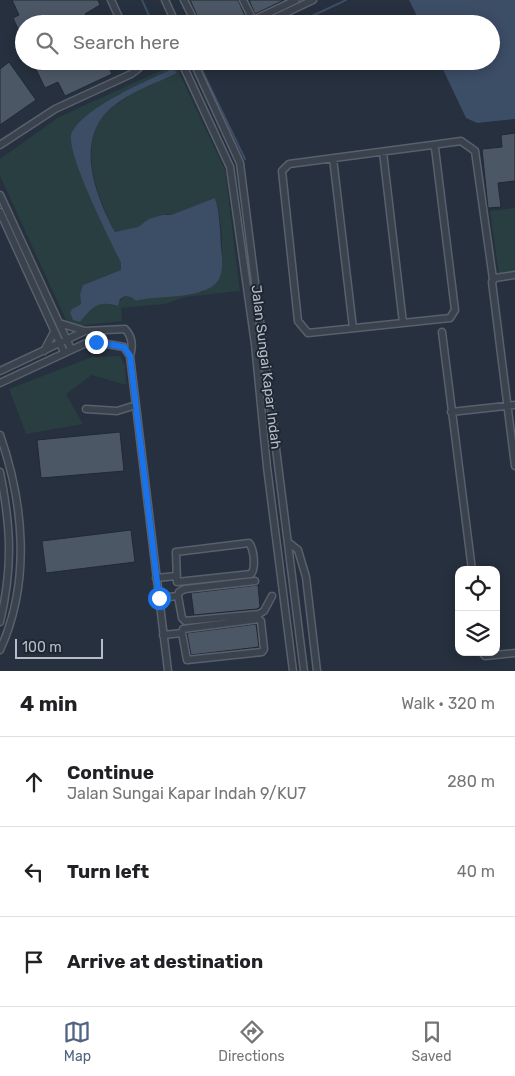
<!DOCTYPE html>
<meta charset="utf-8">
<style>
body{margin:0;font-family:Rubik,sans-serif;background:#f2f2f2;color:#202124}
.controls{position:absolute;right:15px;bottom:15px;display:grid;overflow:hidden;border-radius:10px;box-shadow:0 2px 12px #0003}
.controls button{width:45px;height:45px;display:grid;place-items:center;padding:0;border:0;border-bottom:1px solid #e0e0e0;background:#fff;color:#202124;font:25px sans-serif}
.scale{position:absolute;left:15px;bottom:12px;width:88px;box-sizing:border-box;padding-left:5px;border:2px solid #b6bdc9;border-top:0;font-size:14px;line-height:18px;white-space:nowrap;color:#b6bdc9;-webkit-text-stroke:4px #1f2733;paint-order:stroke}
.stop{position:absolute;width:15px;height:15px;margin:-11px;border:4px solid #1a73e8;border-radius:50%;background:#fff}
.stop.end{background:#1a73e8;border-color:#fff;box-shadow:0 1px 5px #0008}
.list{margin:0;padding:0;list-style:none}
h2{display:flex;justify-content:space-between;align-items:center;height:65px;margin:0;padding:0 20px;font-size:21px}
h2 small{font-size:16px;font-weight:400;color:#757577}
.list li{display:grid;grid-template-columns:32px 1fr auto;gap:15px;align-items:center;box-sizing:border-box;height:90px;padding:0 20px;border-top:1px solid #e0e0e0}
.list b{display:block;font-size:19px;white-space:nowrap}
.list p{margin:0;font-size:16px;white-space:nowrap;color:#757577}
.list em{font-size:16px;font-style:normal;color:#757577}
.icon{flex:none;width:28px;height:28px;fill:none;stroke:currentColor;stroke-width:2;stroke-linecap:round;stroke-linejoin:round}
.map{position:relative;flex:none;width:515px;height:671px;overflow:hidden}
.search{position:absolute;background:#fff;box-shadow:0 2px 12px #0003;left:15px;right:15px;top:15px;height:55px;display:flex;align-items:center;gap:12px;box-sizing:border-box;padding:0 18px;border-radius:28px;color:#757577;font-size:19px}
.sheet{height:335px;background:#fff}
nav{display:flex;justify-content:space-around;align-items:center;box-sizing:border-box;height:70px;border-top:1px solid #e0e0e0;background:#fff;font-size:14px;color:#757577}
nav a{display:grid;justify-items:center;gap:2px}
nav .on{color:#526481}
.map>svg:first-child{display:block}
.green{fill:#293e40;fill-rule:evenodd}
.water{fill:#3c4d66}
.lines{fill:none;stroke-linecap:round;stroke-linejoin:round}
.stream{stroke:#3c4d66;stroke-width:2}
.building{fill:#4c5766;stroke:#212935}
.minor-casing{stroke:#58606c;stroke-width:9}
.minor{stroke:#3a424e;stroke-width:6}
.route{stroke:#1a73e8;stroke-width:6}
.labels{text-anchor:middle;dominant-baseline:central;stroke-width:4;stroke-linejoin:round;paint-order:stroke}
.street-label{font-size:14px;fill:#b6bdc9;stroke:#1f2733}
</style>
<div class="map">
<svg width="515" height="671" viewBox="0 0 515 671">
<rect width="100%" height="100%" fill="#26303e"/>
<path class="green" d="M175,64L225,170L240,291L185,297L165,304L121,308L122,321L76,326L66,320L0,176V159L59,117ZM172,70L174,74C152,85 125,95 107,112C75,143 99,200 115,232C122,231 129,230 136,228C148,224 157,212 171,215L215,198C223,221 223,251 221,276L203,292L145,298L136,301L131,297L125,296L115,306C100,296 89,311 80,321L73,320L70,313L72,309L81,304L80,294L83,285L121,270V263L102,221L77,125L101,105Z
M515,208V272L499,274L490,211Z
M120,356L125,366L126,385L92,375L66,394L83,424L26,434L9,389L92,357Z"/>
<path class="water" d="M409,0H515V119L477,123L466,118L439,61H491V24H421Z
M172,69L175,74C152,85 122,95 105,114C76,147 97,199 115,232L138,227L149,219L162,215H171L215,198C220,214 220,231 221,248C222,256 223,266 221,274C214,302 157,294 136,301L131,297L125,296L120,299L118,306C98,300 93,306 80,322L73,320L70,313L72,309L81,304L80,294L83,285L121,270V263C111,241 63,149 72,132C85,107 146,81 172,69Z"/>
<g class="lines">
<path class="stream" d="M142,0L153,24
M295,24L346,0
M170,61L175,73
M215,61L201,68L245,159"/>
</g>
<path class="building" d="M12,0H98L100,5L85,14L89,24H24V42L13,18L19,15Z
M190,0H238L246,18L236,24H201Z
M249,0H284L255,14Z
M32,61H106L112,74L65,96L58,82L45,88Z
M9,62L36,100L0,125V69Z
M515,133V181L498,183L501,207L488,208L482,149L502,147L501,135Z
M120,432L124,471L41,478L37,440Z
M131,530L135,562L46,573L42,541Z
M258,585L260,607L257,609L194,615L191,593Z
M256,624L259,647L191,655L187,633Z"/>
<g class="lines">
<g class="minor-casing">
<path id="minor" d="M111,0L122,24
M165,0L176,24
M184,0L196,24
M243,0L253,20
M245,24L296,0
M262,24L313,0
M181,61L230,167L255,344L267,467L293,671
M193,61L240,163L304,671
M0,145L55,109L131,74L139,68V61
M432,145L435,148L455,310L450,318L308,333L298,321L282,171L289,164Z
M432,145L461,141L475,151L493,279
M383,152L403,323
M333,158L353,328
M0,195L71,349
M0,212L64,352
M515,275L495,278L492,282L515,466
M59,323L85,331
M442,332L472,570
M44,351L54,332
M0,371L85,331L125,329C132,336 133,346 130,356L168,671
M0,383L84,344L96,342L124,347L130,356
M86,409L117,411L136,405
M451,412L515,405
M0,435C24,504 31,582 0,650
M0,472C11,527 13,567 0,622
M288,542L298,550L306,577L317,671
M249,543C254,549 256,568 251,574L177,582L176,552Z
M156,578L176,576
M178,596L179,592L185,589L255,581
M159,598L178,596L182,618L185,621L259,614L264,611L272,596
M163,635L182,633L183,629L259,619L261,621L264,649L262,652L187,660L182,633
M482,652L485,656L515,653"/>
</g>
<use href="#minor" class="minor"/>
</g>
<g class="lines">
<path class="route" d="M96,342L124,347L130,356L159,598"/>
</g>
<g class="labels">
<g class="street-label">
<text transform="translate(266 367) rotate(83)">Jalan Sungai Kapar Indah</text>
</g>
</g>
</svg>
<div class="controls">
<button><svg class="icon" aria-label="locate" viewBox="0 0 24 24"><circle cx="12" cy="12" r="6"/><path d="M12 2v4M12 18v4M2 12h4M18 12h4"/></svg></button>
<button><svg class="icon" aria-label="layers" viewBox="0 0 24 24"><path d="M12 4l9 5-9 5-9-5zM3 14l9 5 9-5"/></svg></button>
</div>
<div class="scale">100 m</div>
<div class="stop" style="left:159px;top:598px"></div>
<div class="stop end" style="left:96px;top:342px"></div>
<div class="search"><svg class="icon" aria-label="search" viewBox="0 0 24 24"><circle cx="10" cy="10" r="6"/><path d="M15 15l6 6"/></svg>Search here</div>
</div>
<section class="sheet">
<h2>4 min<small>Walk · 320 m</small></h2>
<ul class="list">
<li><svg class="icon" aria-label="ahead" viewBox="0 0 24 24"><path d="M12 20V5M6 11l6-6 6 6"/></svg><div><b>Continue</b><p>Jalan Sungai Kapar Indah 9/KU7</p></div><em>280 m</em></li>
<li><svg class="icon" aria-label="left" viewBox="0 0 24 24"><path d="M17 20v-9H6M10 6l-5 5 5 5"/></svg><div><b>Turn left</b></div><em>40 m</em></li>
<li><svg class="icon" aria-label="arrive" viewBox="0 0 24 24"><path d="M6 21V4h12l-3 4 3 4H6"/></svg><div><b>Arrive at destination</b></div></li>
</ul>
</section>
<nav>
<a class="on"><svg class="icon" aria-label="map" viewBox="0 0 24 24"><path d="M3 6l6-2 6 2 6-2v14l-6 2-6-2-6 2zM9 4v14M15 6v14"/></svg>Map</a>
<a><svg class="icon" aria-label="directions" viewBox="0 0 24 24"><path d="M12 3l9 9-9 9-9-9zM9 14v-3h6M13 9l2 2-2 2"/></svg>Directions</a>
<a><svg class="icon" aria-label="saved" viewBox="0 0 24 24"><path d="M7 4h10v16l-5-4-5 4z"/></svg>Saved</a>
</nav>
